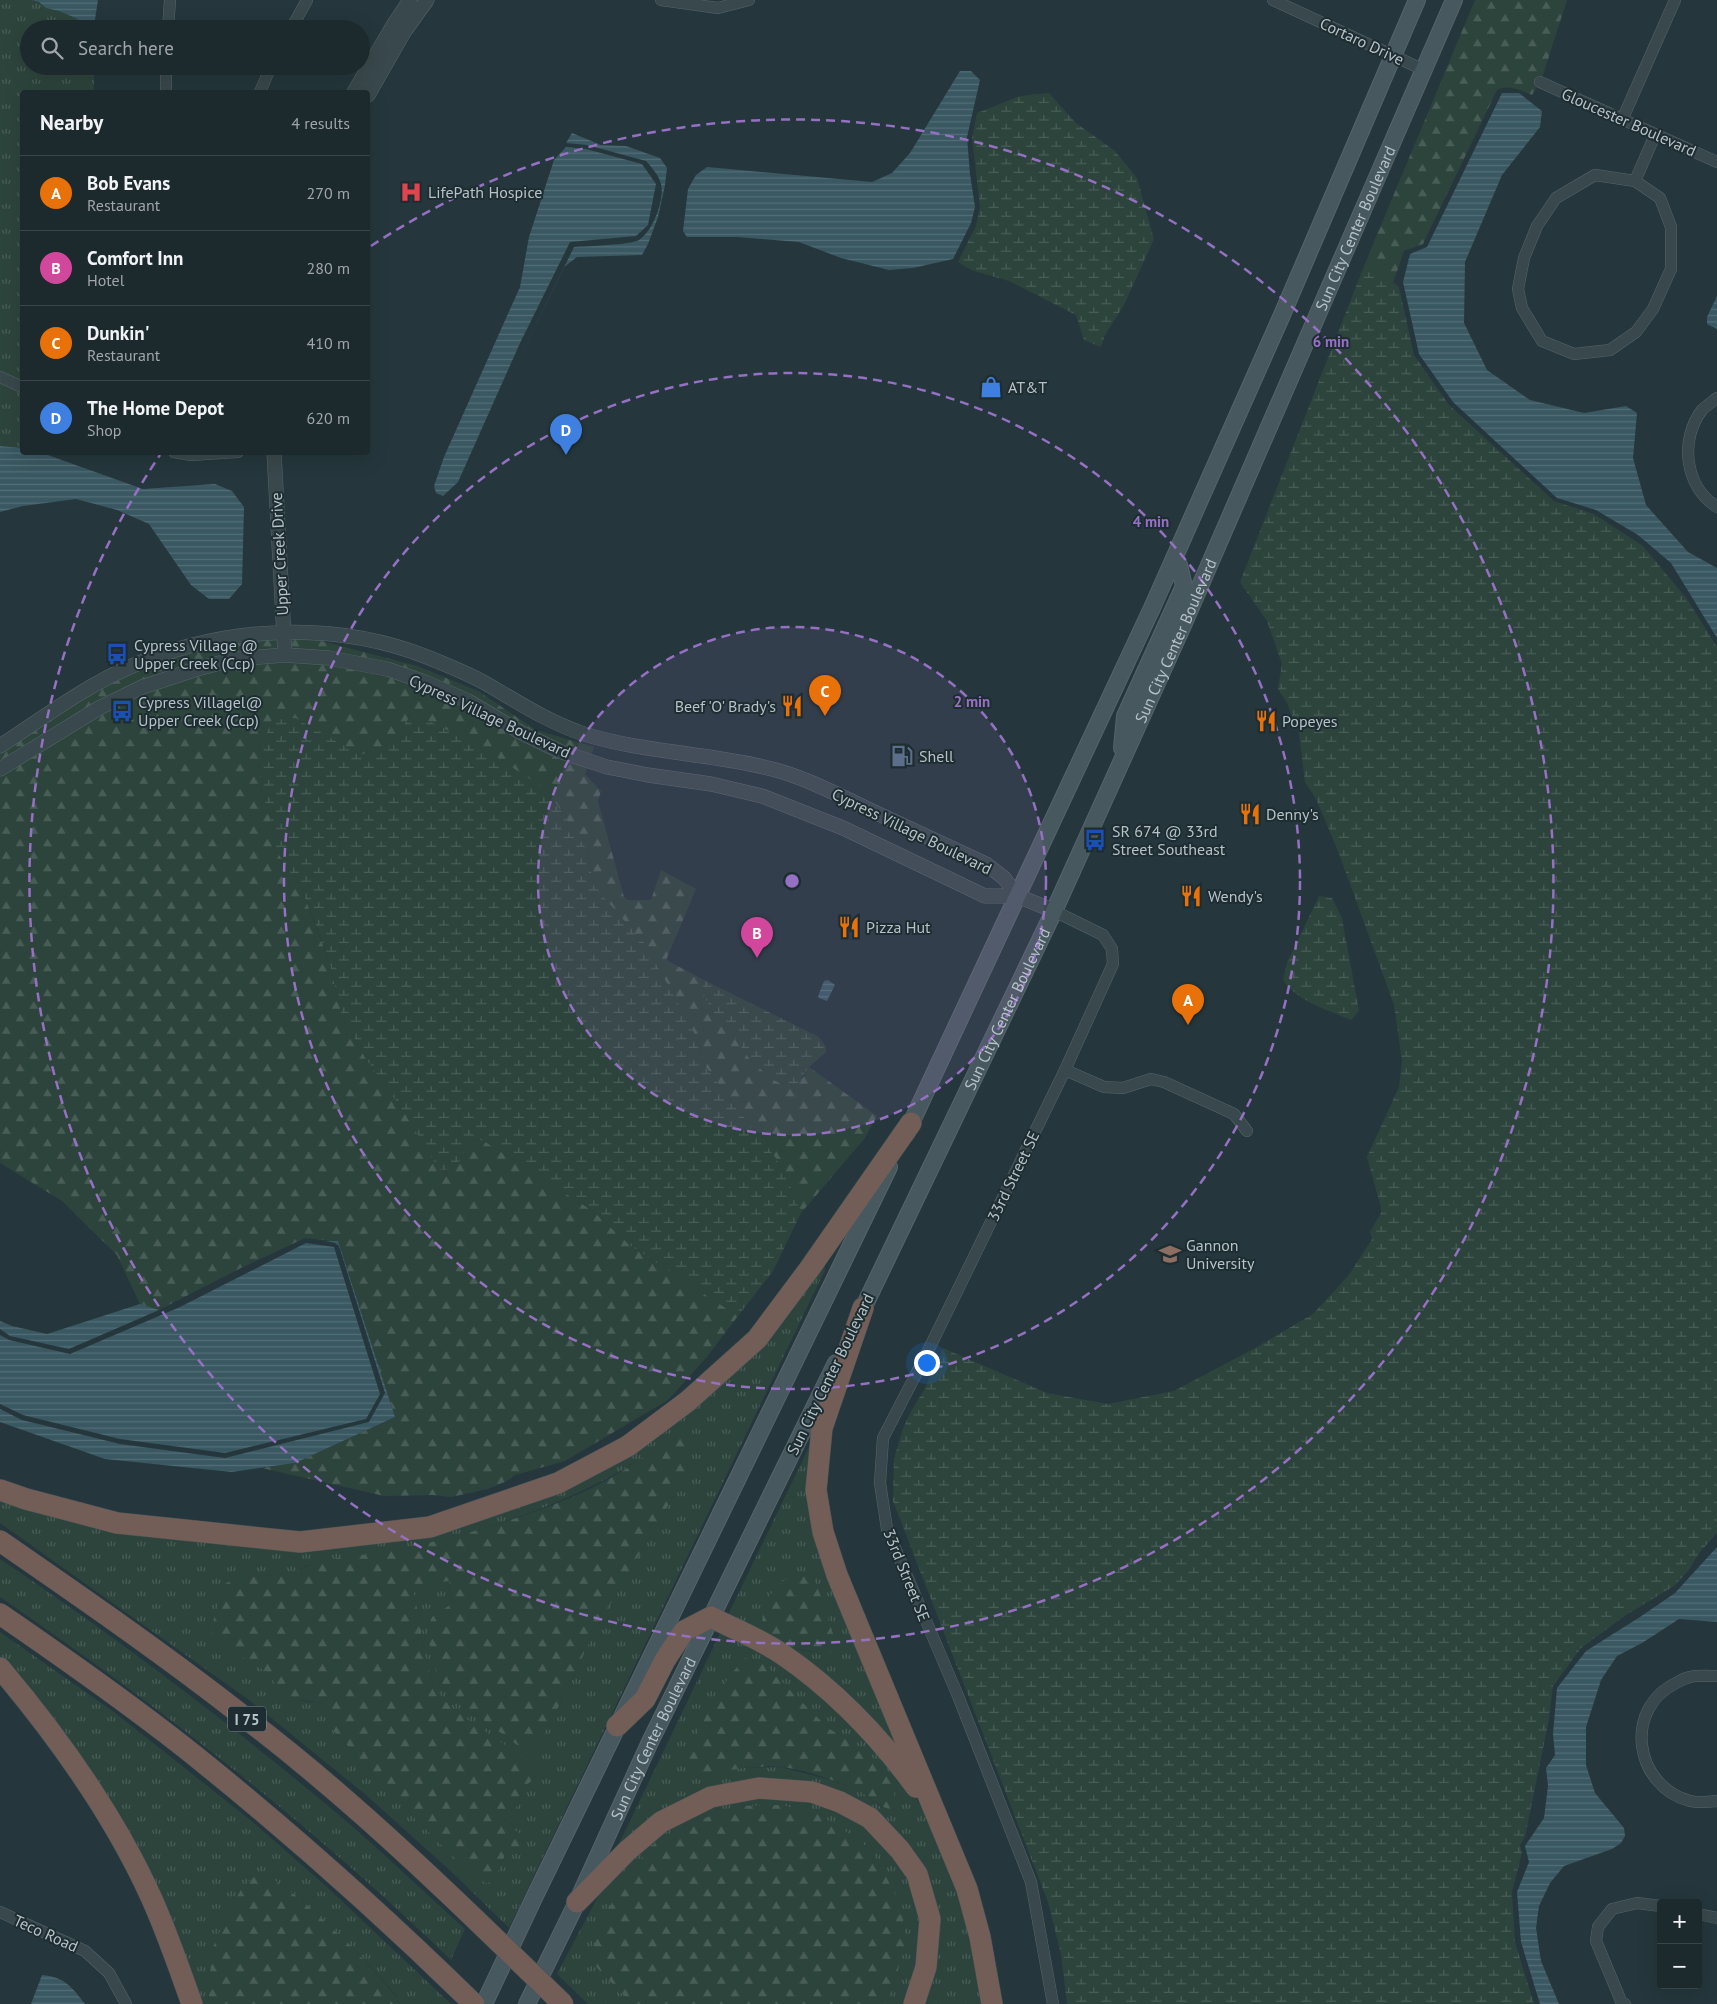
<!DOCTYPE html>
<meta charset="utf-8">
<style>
body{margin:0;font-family:"PT Sans",sans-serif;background:#293539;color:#f1f3f6}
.controls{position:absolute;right:15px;bottom:15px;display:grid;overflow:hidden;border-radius:5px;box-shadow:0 5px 20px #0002}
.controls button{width:45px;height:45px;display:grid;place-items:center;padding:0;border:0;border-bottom:1px solid #3a4549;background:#1c292d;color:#f1f3f6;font:25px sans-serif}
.you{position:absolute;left:926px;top:1362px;width:18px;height:18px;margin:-12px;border:4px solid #fff;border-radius:50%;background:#1a73e8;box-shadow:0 0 0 8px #1a73e833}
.badge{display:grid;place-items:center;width:32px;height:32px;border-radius:50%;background:#91d6f1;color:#fff;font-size:16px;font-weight:700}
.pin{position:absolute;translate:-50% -41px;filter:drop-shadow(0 1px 2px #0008)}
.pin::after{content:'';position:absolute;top:26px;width:18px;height:15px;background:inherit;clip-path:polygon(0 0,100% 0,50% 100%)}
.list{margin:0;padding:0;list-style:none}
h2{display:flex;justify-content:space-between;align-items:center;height:65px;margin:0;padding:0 20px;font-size:21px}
h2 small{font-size:16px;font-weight:400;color:#a0a6aa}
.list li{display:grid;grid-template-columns:32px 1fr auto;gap:15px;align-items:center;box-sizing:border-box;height:75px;padding:0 20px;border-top:1px solid #3a4549}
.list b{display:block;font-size:19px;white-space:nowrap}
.list p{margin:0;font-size:16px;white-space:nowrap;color:#a0a6aa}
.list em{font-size:16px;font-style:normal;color:#a0a6aa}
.icon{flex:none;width:28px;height:28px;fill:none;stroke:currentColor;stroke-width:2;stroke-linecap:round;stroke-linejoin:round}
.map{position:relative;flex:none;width:1717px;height:2004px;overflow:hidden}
.search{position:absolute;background:#1c292d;box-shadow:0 5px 20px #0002;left:20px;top:20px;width:350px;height:55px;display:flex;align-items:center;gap:12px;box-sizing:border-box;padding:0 18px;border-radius:28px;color:#a0a6aa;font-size:19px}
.panel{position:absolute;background:#1c292d;box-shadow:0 5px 20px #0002;left:20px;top:90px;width:350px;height:365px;border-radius:5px}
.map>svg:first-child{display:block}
.grass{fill:url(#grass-tufts);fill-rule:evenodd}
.forest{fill:url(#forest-firs)}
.wetland{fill:url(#wetland-marsh)}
.water{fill:url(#water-rules)}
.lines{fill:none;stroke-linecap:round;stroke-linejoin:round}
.minor-casing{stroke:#57656a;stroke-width:12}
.tertiary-casing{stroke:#57656a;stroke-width:15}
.secondary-casing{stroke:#57656a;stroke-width:18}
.motorway-casing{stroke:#445257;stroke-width:22}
.minor{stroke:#39484c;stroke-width:11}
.tertiary{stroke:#39484c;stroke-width:14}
.secondary{stroke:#48585f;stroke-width:16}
.motorway{stroke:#725e57;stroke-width:21}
.motorway-bridge-casing{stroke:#445257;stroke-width:22;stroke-linecap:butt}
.motorway-bridge{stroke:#725e57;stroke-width:21}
.ring{fill:none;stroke:#9570c3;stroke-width:2.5;stroke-dasharray:9 6}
.labels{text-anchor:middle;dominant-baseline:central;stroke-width:4;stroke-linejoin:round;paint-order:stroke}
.shield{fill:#1e2d31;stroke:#88959a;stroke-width:1}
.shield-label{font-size:15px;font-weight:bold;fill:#b5c2c7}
.street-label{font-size:16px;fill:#b5c2c7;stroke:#1e2d31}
.poi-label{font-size:16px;fill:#b5c2c7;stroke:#1e2d31;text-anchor:start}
.centre{fill:#9570c3;stroke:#1e2d31;stroke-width:2.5}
.ring-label{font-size:15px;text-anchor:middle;font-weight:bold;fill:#9570c3;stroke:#1e2d31;stroke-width:4;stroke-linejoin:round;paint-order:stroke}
</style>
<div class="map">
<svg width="1717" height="2004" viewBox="0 0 1717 2004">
<defs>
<pattern id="grass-tufts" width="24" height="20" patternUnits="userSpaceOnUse" patternTransform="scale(1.25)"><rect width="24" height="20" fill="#2d443c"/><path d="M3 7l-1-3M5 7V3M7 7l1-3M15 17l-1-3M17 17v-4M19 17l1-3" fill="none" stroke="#495d57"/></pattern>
<pattern id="forest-firs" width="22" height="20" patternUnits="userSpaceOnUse" patternTransform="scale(1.25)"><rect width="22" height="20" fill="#2d443c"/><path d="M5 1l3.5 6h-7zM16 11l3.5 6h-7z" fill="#495d57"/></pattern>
<pattern id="wetland-marsh" width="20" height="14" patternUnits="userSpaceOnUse" patternTransform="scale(1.25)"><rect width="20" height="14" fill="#2d443c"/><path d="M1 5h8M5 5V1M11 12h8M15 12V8" fill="none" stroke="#495d57"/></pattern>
<pattern id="water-rules" width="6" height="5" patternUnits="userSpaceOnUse" patternTransform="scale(1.25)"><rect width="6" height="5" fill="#3a5862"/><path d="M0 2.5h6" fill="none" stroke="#546e77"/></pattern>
</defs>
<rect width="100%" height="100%" fill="#25373c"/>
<path class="grass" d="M0,0H31L39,2L46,8L59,11L94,26V29H29V66H94V92H22V448L0,446Z
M824,1263L825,1270L509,1928L455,1875L366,1795L249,1700L0,1523V1496L77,1518L387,1538L629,1450ZM639,1460L688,1467L676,1492L593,1634L567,1691L540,1741L533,1748L517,1745L451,1696L439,1681L432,1659V1617L453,1604L449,1581L412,1586L417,1608L421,1618V1633L423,1649L435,1690L454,1710L538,1774L523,1789L511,1820L514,1830L525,1837L507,1851L493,1882L473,1876L403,1806L331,1728L328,1707L322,1703L303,1701L279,1689L267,1672L249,1660L236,1579L297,1572L305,1566C332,1560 360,1557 387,1552C472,1536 566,1506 639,1460Z
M809,1447L812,1450L811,1470L910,1763L727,1617ZM767,1599L813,1652L785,1648Z
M0,1559C122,1641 240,1731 353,1827C391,1860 427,1895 465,1929L451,1960C313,1826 159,1706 0,1597Z
M723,1627L828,1695L915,1796L931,1822L954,1871L987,2004H922L936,1932L887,1828L764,1785L618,1846ZM765,1665L828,1728L858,1746L882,1808L861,1791L827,1779L780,1767L737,1768L694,1777Z
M0,1632L114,1712L249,1819L327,1887L451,2004H395L397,1996L351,1946L302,1900L274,1880L208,1994V2004H197L164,1916L0,1662Z
M801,1796L854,1814L900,1865L911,1886L919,1912L922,1944L907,2004H885L895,1982L888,1882L877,1860L861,1841L591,1958L598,1969L632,2004H588L557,1974L602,1889L653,1833L731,1799Z"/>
<path class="forest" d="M1475,0H1567L1543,75L1532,95C1521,90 1508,84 1497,90L1423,244L1404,251L1393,283L1366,261Z
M290,637L314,639L417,666L478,691L536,730L594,747L591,756L561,746L522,727L470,696L290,650Z
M278,638V650L194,663L0,762V753L89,695L119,679L188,652L211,647Z
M285,660L329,664L386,675L423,687L588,766L585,774L601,791L598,801L624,897L628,900H651L661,870L696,889L667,958L668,961L702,979L705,998L714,1014L726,1026L752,1062L774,1080L782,1084L803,1078L809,1067L877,1116L865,1138L801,1213L787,1178L779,1163L758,1133L742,1115L705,1066L692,1028L594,886L587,850L412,714L396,738L388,745L361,755L295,718L260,785L270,817L278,852L302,890L330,964L342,1017L366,1059L403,1111L468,1142L471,1139L484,1141L593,1211L631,1246L738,1316L706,1358L668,1400L565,1461L515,1475L507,1481L488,1489L451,1497L433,1495L384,1496L262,1468L295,1463L395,1417L338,1242L305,1238L241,1268L159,1310L140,1304L117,1255L62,1201L0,1163V776C75,730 148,680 236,665C252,662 269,662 285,660Z
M673,1436H684L688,1439V1467L676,1492L593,1634L567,1691L540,1741L533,1748L517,1745L451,1696L439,1681L432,1659L427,1630L432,1617L453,1603L449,1581L412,1586L417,1608L421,1618V1633L423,1649L435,1690L454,1710L534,1765L538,1774L523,1789L511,1820L514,1830L525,1837L528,1847L520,1855L507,1851L493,1882L486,1883L473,1876L403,1806L331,1728L326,1717L328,1707L322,1703L290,1698L279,1689L267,1672L228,1649L212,1632L214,1618L226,1583L236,1579L297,1572C317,1557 359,1556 385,1552C403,1549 422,1544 440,1540C494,1527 559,1506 607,1480C630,1467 652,1451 673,1436Z
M812,1574L819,1591L837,1646L830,1653L785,1648L763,1631C759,1608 772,1582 796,1575C801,1574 807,1574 812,1574Z
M745,1658L765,1665L828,1728L858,1746L883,1766L894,1788L895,1804L890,1809C876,1806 869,1795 857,1790C835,1781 802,1768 779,1767C750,1765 722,1771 694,1777L685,1766C700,1726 716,1689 745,1658Z
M782,1805L818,1814L861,1841L877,1860L901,1905L906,1939L895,1982L885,2004H632L598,1969L591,1958L599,1930L621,1884L651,1846L688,1825L735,1806Z
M255,1876L274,1880L302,1900L351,1946L397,1997L395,2004H208L212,1949L227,1915L242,1888Z"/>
<path class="wetland" d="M1049,93L1076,123L1115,151L1137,178L1154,239L1124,305L1105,335L1101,347L1084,340L1076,315L1009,281L971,270L958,262L976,226L980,207L972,138L977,113L1020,96Z
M1366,261L1399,287L1414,355L1449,405L1554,501L1594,514L1643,546L1687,599L1717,647V1533L1699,1553L1689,1570L1674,1586L1626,1615L1581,1648L1553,1686L1549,1719L1525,1837L1520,1845L1522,1853L1512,1892L1515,1942L1534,2004H1067L1061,1954L1048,1902L893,1501L894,1459L902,1431L910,1413L924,1390L943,1348L1047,1393L1108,1404L1174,1391L1257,1347L1313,1314L1349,1275L1372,1239L1370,1232L1382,1211L1367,1157L1399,1087L1402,1061L1394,1005L1338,851L1316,799L1305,782L1299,733L1287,703L1278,689L1282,664L1267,621L1240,582Z
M411,714L442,727L495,756L548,791L587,850L594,886L645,944L692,1028L705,1066L742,1115L758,1133L779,1163L787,1178L801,1213L773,1271L738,1316L631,1246L593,1211L484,1141L471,1139L456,1168L443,1170L439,1169L403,1111L366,1059L342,1017L330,964L313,918L302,890L277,852L270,817L260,785L262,745L272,720L295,718L361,755L388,745L396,738Z
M1319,896L1332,898L1342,918L1359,1011L1351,1020C1326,1009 1298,1002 1283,980L1287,963Z
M702,979L819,1037L826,1047V1052L809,1067L796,1086L789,1087L774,1080L752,1062L726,1026L714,1014L705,998Z"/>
<path class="water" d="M31,0H98L94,26L59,11L46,8L39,2Z
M960,71H971L980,80L967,137L970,174L975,207L971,223L953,259L913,268L889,270L841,258L799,242L738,237H687L683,231L688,189L696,175L707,167L872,182L892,173L910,153Z
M1502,93H1519L1542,111L1540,127L1502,175L1465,262L1464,323L1487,370L1530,400L1584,413L1626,406L1637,413L1633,458L1646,505L1688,552L1717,568V638L1671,563L1638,535L1596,510L1557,498L1453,402L1419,354L1403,282L1410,254L1427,247Z
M572,133L601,145L626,146L660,158L667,168L665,185L658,217L648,244L642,255L577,257L564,267L509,380L574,247C587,246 630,245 639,240C653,231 665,199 661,184C659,175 651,167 646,161L587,145L566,143Z
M566,147L586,149L642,164L656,184L648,225L636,236L570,242L520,343L458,482L443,496L436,493L434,486L444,457L520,287L529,237L554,160Z
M1717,296V329L1707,324V317Z
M0,446L22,448V452L42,453L143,489L215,484L232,491L244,507L242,584L229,599H209L191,585L149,524L117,510L76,499L23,506L0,512Z
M828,980L835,985L827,1001L819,998L818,996L824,981Z
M326,1241H338L395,1417L295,1463L232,1472L105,1459L0,1422V1409L22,1420L120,1444L225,1458L369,1422L385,1393L339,1246L335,1243Z
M306,1243L334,1247L380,1394L366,1419L225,1453L120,1439L23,1415L0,1404V1335L9,1340L70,1354L180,1307Z
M140,1304L159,1310L69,1349L10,1336L0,1329V1321L12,1326L47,1334Z
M1717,1547V1622L1679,1619L1642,1643L1617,1656L1601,1680L1586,1727V1765L1595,1793L1624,1828L1625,1836L1621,1843L1612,1849L1564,1866L1550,1883L1539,1906L1536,1928L1541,1961L1559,2004H1540L1521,1942L1517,1892L1529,1862L1525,1846L1544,1818L1548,1786L1546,1768L1555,1755L1553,1734L1557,1688L1586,1651L1640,1617L1675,1593Z
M42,1975C65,1977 72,1987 85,2004H31Z"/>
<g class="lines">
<g class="minor-casing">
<path id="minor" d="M661,0L718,8L749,0
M1273,0L1424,70
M168,29L170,0
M291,29L307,0
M1540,82L1717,162
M166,92V66
M260,92L271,66
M1622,120L1675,0
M1595,175L1635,181L1660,198L1671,227V269L1653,309L1636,332L1610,350L1574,354L1542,341L1522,308L1518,289L1524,258L1537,226L1556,198Z
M1635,181L1655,135
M0,377L22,387
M1717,398C1712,402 1706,406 1702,410C1679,440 1685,487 1717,507
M174,452L191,455L238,452
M1065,1070L1104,1087L1123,1088L1151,1079L1164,1082L1234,1114L1247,1131
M1717,1676C1709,1676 1698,1675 1690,1677C1685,1678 1680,1681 1676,1683C1623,1709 1634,1786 1690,1801C1698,1803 1709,1802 1717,1801
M0,1912L85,1951L109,1973L126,2004
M1698,1914L1717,1918
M1053,2004L1031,1882L958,1696L887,1529L880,1483L883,1438L926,1355L1065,1070L1113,964L1112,949L1103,935L1054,911
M1625,2004L1621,2001L1596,1941L1598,1927L1612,1909L1637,1903L1661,1906"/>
</g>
<g class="tertiary-casing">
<path id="tertiary" d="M354,92L394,24L410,0
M368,95L404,32L427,0
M274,452L285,655
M0,746C43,718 85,686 132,666C224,626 333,620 427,657C447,665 467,673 485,683C518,702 548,722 584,734C645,753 711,753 772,769C807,778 838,795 870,810C909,828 947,846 986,864L1004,878L1018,896
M0,769L99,708L142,687L197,669L235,659L285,655L329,658L387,669L425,682L468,701L520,732L559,751L607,767L648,775L711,784L762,796L843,828L985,896H1018L1054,911"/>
</g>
<g class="secondary-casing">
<g id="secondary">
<path d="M1122,748L1125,716L1184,586L1179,565L1174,559"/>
<path d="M906,1134L1152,608L1282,315L1417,0"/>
<path id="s1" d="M858,1319L1054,911L1184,623L1454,0"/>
<path d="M484,2004L533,1900L889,1167"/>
<path id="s2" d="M527,2004L577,1902L650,1742L836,1363"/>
</g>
</g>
<g class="motorway-casing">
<path id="motorway" d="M863,1308L822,1428L816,1490L823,1532L837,1575L967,1889L980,1937L992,2004
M0,1490L26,1499L117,1523L300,1542L430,1527L558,1483L628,1446L688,1401L757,1339L810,1268L911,1123
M0,1541C84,1599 168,1657 248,1720C328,1781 402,1849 475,1919
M0,1614C70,1662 140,1711 205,1764C299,1840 388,1920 474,2004
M0,1668C59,1738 113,1813 151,1897C167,1932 179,1968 192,2004
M617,1726L645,1699L665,1660L684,1631L711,1617C734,1629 760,1639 782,1654C836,1691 878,1735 916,1787
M577,1902L627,1851L661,1822L711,1797L759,1788L812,1792L840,1802L870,1818L900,1850L917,1874L930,1919L926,1967L914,2004"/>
</g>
<use href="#minor" class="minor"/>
<use href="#tertiary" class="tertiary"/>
<use href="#secondary" class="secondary"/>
<use href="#motorway" class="motorway"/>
<g class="motorway-bridge-casing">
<path id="motorway-bridge" d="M475,1919L563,2004"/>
</g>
<use href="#motorway-bridge" class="motorway-bridge"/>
</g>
<circle cx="792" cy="881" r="254" fill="#9570c3" fill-opacity=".12"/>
<g class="ring">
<circle cx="792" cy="881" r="254"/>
<circle cx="792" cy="881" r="508"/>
<path d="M371 246A762 762 0 1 1 160 455"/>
</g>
<defs>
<g id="hospital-bare" transform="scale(1.725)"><path d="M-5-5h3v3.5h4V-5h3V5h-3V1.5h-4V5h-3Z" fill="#e0444e" stroke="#1e2d31" stroke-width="2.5" paint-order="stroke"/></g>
<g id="shop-bare" transform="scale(1.725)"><path d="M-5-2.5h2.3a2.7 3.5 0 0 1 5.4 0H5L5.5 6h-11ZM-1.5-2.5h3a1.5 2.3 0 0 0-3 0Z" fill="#3f7fe0" stroke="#1e2d31" stroke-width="2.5" paint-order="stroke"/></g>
<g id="bus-bare" transform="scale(1.725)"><path d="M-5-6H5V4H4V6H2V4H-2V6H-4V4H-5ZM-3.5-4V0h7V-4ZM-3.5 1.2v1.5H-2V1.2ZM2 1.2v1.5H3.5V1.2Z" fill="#1a4fb4" stroke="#1e2d31" stroke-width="2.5" paint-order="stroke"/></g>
<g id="restaurant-bare" transform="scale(1.725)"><path d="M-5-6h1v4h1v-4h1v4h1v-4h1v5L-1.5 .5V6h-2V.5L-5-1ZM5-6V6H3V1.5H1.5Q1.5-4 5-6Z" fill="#e8710a" stroke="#1e2d31" stroke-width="2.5" paint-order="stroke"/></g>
<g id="fuel-bare" transform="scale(1.725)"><path d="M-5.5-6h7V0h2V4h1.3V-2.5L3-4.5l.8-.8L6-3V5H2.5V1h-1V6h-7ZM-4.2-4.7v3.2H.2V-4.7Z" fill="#5c6f8a" stroke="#1e2d31" stroke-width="2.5" paint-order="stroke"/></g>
<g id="university-bare" transform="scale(1.725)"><path d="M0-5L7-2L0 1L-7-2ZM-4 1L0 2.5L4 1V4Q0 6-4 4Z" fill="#8d6e63" stroke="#1e2d31" stroke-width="2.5" paint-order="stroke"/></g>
</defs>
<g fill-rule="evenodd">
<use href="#hospital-bare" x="411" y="192"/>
<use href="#shop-bare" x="991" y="387"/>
<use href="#bus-bare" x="117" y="654"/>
<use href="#restaurant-bare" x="792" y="706"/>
<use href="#bus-bare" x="122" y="711"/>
<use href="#restaurant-bare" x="1266" y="721"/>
<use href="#fuel-bare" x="902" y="756"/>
<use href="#restaurant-bare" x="1250" y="814"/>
<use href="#bus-bare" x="1095" y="840"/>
<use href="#restaurant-bare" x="1191" y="896"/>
<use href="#restaurant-bare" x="849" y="927"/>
<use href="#university-bare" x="1170" y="1254"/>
</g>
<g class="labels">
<rect class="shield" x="228" y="1706.5" width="38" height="25" rx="4"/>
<g class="shield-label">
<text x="247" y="1719">I 75</text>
</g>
<g class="street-label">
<text transform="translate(1362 41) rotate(25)">Cortaro Drive</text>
<text transform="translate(1629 122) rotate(24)">Gloucester Boulevard</text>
<text stroke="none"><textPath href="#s1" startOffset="1199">Sun City Center Boulevard</textPath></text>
<text transform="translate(279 554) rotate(-93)">Upper Creek Drive</text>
<text stroke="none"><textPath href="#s1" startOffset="749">Sun City Center Boulevard</textPath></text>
<text transform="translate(490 716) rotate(25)">Cypress Village Boulevard</text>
<text transform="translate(912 831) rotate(26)">Cypress Village Boulevard</text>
<text stroke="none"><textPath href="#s1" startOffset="344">Sun City Center Boulevard</textPath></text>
<text transform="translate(1013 1176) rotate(-64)">33rd Street SE</text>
<text transform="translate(830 1374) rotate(-64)">Sun City Center Boulevard</text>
<text transform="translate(907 1575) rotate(68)">33rd Street SE</text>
<text stroke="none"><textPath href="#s2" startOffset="294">Sun City Center Boulevard</textPath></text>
<text transform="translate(46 1933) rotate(24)">Teco Road</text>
</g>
<g class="poi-label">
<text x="428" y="192">LifePath Hospice</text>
<text x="1008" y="387">AT&amp;T</text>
<text x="134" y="645">Cypress Village @<tspan x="134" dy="18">Upper Creek (Ccp)</tspan></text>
<text x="138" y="702">Cypress Villagel@<tspan x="138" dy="18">Upper Creek (Ccp)</tspan></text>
<text x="776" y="706" text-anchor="end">Beef 'O' Brady's</text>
<text x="1282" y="721">Popeyes</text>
<text x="919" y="756">Shell</text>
<text x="1266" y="814">Denny's</text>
<text x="1112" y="831">SR 674 @ 33rd<tspan x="1112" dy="18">Street Southeast</tspan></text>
<text x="1208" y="896">Wendy's</text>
<text x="866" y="927">Pizza Hut</text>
<text x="1186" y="1245">Gannon<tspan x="1186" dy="18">University</tspan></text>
</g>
</g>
<circle cx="792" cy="881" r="8" class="centre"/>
<g class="ring-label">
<text x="1331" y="347">6 min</text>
<text x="1151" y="527">4 min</text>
<text x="972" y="707">2 min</text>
</g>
</svg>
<div class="controls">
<button>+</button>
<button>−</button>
</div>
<div class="you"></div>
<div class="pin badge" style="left:1188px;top:1025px;background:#e8710a">A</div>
<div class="pin badge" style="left:757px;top:958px;background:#d1479c">B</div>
<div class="pin badge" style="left:825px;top:716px;background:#e8710a">C</div>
<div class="pin badge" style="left:566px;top:455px;background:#3f7fe0">D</div>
<div class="search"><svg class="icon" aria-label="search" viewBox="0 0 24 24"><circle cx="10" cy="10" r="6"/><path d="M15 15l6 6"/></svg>Search here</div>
<section class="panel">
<h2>Nearby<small>4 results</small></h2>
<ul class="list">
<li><span class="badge" style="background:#e8710a">A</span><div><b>Bob Evans</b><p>Restaurant</p></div><em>270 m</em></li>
<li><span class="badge" style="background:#d1479c">B</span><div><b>Comfort Inn</b><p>Hotel</p></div><em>280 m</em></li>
<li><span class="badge" style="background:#e8710a">C</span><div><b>Dunkin'</b><p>Restaurant</p></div><em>410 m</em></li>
<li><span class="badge" style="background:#3f7fe0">D</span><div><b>The Home Depot</b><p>Shop</p></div><em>620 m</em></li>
</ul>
</section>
</div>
